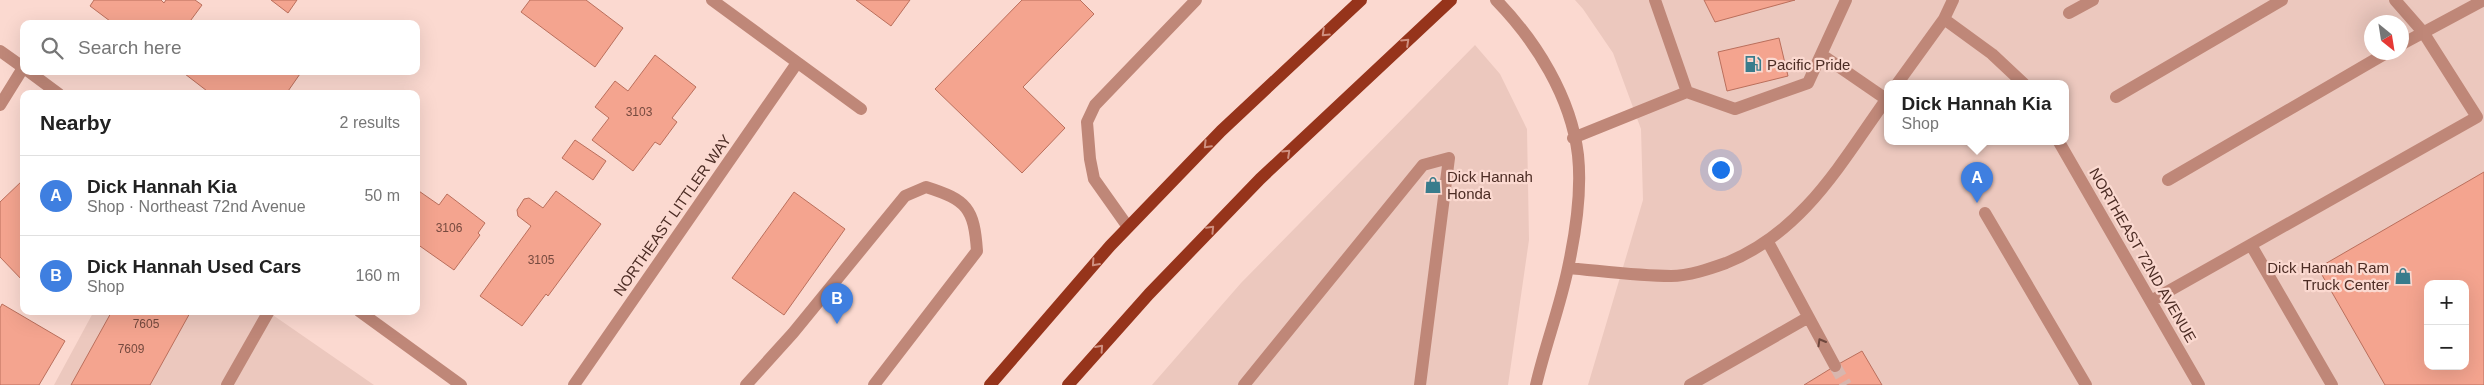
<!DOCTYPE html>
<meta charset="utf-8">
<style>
body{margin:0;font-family:Arial,sans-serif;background:#f6f6f6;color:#222}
.controls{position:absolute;right:15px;bottom:15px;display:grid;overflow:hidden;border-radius:10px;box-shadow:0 5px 20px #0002}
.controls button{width:45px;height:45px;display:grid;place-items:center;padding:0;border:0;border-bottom:1px solid #e0e0e0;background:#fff;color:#222;font:25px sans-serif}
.compass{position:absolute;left:2364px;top:15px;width:45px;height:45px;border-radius:50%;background:#fff;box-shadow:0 5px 20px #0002;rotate:150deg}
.you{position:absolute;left:1720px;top:169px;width:18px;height:18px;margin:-12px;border:4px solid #fff;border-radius:50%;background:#1a73e8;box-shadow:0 0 0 8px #1a73e833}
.badge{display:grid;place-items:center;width:32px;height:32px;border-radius:50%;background:#397c8c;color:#fff;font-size:16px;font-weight:700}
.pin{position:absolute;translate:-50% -41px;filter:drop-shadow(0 1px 2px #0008)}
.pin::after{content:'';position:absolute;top:26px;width:18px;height:15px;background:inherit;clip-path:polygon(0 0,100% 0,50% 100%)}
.popup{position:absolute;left:1884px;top:80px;width:185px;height:65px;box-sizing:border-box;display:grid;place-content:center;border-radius:10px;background:#fff;filter:drop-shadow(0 1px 4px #0005);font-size:16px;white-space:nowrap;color:#767676}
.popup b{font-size:19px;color:#222}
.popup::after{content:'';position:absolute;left:50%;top:100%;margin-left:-10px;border:10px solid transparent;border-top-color:#fff}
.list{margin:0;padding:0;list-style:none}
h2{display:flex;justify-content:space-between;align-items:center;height:65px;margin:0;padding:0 20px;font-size:21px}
h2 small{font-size:16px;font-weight:400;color:#767676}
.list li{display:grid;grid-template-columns:32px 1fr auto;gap:15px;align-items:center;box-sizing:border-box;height:80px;padding:0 20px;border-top:1px solid #e0e0e0}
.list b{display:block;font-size:19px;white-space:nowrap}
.list p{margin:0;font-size:16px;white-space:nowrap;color:#767676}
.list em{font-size:16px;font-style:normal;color:#767676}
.icon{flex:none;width:28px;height:28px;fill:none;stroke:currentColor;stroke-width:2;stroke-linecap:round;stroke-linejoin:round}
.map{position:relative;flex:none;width:2484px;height:385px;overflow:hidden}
.search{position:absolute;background:#fff;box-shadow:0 5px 20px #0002;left:20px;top:20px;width:400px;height:55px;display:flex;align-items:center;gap:12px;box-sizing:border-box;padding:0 18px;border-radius:10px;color:#767676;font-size:19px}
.panel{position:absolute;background:#fff;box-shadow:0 5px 20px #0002;left:20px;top:90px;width:400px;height:225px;border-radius:10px}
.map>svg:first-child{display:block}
.built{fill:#ecc8be;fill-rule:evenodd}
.building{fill:#f4a48f;stroke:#ba6f5c;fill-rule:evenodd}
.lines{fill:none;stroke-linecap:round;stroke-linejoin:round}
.minor-tunnel{stroke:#d8b6ae;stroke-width:12;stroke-dasharray:12 6;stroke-linecap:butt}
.minor{stroke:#bf8778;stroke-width:12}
.major{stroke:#96341b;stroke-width:12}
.oneway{stroke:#ce8f7f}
.oneway2{stroke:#6e473d}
.labels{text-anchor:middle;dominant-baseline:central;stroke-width:4.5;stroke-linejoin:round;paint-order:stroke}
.number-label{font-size:12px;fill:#764a3f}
.poi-label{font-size:15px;fill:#4c2c24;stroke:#fbd9d0;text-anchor:start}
.street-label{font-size:15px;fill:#4c2c24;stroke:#fbd9d0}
</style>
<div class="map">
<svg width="2484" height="385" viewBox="0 0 2484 385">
<rect width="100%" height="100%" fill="#fbd9d0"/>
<path class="built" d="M1575,0H2484V385H1588L1643,200L1641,129L1613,53L1583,9ZM2372,22H2402V52H2372ZM1888,84H2066V142H1888ZM2428,284H2465V366H2428Z
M1475,45L1500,74L1527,129L1529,240L1508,385H1152L1241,283Z
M94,311H267L374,385H54Z"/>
<path class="building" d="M94,0H161L164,3L166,0H195L202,5L188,24H114L90,6Z
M271,0H297L288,13Z
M530,0H586L623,28L595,67L521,12Z
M856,0H910L891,26Z
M1022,0H1080L1094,14L1023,87L1065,128L1022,173L935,89Z
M1704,0H1795L1715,22Z
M1779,38L1788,76L1727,91L1718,52Z
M655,55L696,87L672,118L677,122L660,145L655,142L633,171L592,140L609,118L595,107L615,81L628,91Z
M187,71H302L286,94H211L185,74Z
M575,140L606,161L593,180L562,158Z
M2484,172V385H2385L2318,268ZM2428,284H2465V366H2428Z
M23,180L24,181V282L0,257V202Z
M416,189L439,205L447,194L485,223L478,233L480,235L454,270L417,244L416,245Z
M556,191L601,224L548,296L546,294L522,326L480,296L531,226L518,216L517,210L524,199L529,198L543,208Z
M794,192L845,229L784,315L732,278Z
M2,304L65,341L39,385H0V308Z
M112,311H191L150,385H71Z
M1862,351L1882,385H1804L1835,366Z"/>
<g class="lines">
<path class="minor-tunnel" d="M1835,366L1846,385"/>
<path class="minor" d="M712,0L861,109
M1496,0C1536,41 1571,97 1578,155C1582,192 1576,231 1568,268C1560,307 1545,346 1536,385
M2069,13L2093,0
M1944,19L1992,54L2024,84
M2402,44L2484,0
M0,51L24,68
M1822,55L1886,99
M28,71L59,94
M1897,84L1944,19L1953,0
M1687,92L1735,109L1808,83L1846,0
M2116,97L2282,0
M0,105L23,68
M1573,138L1687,92L1655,0
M2059,142L2199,385
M2168,180L2388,52
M1985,213L2086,385
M1128,227L1094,179L1090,159L1087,122L1095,105L1196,0
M1768,242L1835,366
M2251,245L2332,385
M1568,268C1602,271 1637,276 1671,276C1689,276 1709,269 1726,263C1804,232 1842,161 1888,97
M2151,301L2477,117L2423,32L2395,0
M359,311L461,385
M227,385L269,311
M574,385L797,63
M746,385L793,333L905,196L926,187C967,200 974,208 977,251L874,385
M1244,385L1423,165L1449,158L1420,385
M1690,385L1807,318"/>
<path class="major" d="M990,385L1110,246L1221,131L1361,0
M1068,385L1149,294L1260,179L1451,0"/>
</g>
<defs><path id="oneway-chevron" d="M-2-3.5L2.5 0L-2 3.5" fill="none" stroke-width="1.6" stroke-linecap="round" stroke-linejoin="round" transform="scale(1.25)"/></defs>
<g class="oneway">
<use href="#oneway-chevron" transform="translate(1325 33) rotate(137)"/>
<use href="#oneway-chevron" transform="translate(1406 42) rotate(-43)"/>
<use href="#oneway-chevron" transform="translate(1207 145) rotate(134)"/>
<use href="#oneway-chevron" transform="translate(1287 153) rotate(-43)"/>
<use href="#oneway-chevron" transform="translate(1211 229) rotate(-46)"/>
<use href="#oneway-chevron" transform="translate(1095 263) rotate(132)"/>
<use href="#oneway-chevron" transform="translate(1100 348) rotate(-48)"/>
</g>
<use class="oneway2" href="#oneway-chevron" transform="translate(1821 342) rotate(-120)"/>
<defs>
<g id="fuel-bare" transform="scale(1.35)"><path d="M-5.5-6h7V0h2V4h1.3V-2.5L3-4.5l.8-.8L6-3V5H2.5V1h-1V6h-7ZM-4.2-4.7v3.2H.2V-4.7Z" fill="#397c8c" stroke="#fbd9d0" stroke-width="2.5" paint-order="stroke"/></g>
<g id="shop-bare" transform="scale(1.35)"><path d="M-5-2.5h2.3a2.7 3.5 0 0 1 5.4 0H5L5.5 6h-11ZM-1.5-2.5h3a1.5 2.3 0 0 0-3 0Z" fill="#397c8c" stroke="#fbd9d0" stroke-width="2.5" paint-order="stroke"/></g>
</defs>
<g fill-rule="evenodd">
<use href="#fuel-bare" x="1753" y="64"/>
<use href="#shop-bare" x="1433" y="185"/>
<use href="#shop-bare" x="2403" y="276"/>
</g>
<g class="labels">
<g class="number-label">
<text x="639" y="112">3103</text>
<text x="449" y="228">3106</text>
<text x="541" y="260">3105</text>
<text x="146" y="324">7605</text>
<text x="131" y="349">7609</text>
</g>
<g class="poi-label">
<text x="1767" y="64">Pacific Pride</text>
<text x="1447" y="176">Dick Hannah<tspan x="1447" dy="17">Honda</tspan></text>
<text x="2389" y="267" text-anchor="end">Dick Hannah Ram<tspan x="2389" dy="17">Truck Center</tspan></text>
</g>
<g class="street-label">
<text transform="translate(672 215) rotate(-55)">NORTHEAST LITTLER WAY</text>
<text transform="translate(2143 255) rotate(60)">NORTHEAST 72ND AVENUE</text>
</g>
</g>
</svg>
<div class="controls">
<button>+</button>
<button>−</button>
</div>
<svg class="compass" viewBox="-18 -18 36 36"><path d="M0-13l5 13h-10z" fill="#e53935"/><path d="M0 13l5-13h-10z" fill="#767676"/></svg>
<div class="you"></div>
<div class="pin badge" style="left:1977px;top:203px;background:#3f7fe0">A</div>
<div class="popup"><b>Dick Hannah Kia</b>Shop</div>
<div class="pin badge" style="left:837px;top:324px;background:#3f7fe0">B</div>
<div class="search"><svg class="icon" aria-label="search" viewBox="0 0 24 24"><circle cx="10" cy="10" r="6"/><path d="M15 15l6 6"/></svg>Search here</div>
<section class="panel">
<h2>Nearby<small>2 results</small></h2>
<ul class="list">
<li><span class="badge" style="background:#3f7fe0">A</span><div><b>Dick Hannah Kia</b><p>Shop · Northeast 72nd Avenue</p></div><em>50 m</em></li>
<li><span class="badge" style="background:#3f7fe0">B</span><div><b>Dick Hannah Used Cars</b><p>Shop</p></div><em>160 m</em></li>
</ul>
</section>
</div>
